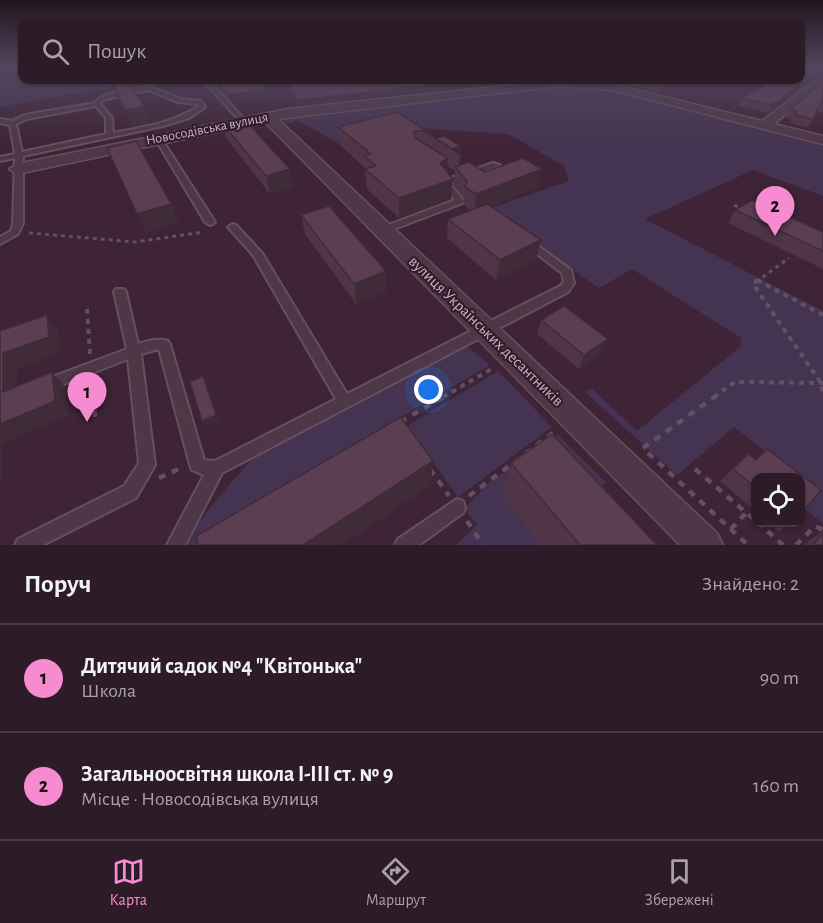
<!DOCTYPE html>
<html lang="uk">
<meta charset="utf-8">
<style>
body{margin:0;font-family:"Alegreya Sans",sans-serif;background:#3a2834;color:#f1f3f6}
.controls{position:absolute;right:18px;bottom:18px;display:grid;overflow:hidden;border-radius:12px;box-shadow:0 2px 4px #0004}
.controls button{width:54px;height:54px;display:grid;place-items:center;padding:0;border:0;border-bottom:2px solid #493945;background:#2e1b28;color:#f1f3f6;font:30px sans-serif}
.you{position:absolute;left:429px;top:390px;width:21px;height:21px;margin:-15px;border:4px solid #fff;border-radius:50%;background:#1a73e8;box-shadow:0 0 0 9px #1a73e833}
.badge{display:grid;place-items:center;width:39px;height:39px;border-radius:50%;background:#f78bcf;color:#111;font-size:20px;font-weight:700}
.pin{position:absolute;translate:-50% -50px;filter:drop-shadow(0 2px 3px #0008)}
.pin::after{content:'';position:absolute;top:32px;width:21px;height:18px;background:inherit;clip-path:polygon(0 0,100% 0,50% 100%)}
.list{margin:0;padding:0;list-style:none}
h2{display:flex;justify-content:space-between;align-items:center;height:78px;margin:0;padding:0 24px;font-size:26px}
h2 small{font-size:20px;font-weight:400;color:#a7a1a8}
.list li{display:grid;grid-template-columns:39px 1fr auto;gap:18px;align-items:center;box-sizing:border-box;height:108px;padding:0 24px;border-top:2px solid #493945}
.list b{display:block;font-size:22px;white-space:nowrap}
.list p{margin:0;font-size:20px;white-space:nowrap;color:#a7a1a8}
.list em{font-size:20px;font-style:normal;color:#a7a1a8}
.icon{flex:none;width:33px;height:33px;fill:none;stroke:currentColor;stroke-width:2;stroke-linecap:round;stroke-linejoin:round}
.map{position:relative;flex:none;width:823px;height:545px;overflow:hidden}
.search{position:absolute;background:#2e1b28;box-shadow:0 2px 4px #0004;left:18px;right:18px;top:18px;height:66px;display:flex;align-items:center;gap:15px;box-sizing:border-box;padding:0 21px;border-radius:12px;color:#a7a1a8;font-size:22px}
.sheet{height:294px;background:#2e1b28}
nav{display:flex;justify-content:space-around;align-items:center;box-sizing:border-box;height:84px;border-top:2px solid #493945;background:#2e1b28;font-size:16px;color:#a7a1a8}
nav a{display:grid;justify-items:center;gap:3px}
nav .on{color:#f78bcf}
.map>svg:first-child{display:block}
.green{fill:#453451}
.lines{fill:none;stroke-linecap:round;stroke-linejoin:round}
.stream{stroke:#613452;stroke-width:3}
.lane-casing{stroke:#66505e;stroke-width:4}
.street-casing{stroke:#66505e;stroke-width:3}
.path-far2{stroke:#644f66;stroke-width:3;stroke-dasharray:4 4;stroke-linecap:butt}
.path-far1{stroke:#644f66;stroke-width:4;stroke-dasharray:5 5;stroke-linecap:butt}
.path{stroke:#644f66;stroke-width:4.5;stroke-dasharray:7 7;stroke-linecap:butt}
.lane{fill:#4e3847;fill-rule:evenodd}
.street{fill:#4e3847;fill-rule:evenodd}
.wall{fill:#4f3547}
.shaded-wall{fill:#402b39}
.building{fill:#5c3e52;stroke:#402b39;stroke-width:1.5}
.labels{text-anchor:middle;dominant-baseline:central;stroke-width:4.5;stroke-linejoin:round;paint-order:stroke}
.far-street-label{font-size:14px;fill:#c9b4c1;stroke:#331d2c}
.street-label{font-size:16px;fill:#c9b4c1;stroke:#331d2c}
</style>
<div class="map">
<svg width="823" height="545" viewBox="0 0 823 545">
<rect width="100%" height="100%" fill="#3e2436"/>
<path class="green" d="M0,66H22V80H150L0,107Z
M553,86L614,90L823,142V196L753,170L645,219L823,311V523L804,509L800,478L734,427L677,475L585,392L591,388L637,431L740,347L741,338L632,269L599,288L486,210L569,181L564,166L508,134L417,128L341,145L299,121L286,123L282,119Z
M467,346L490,365L381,429L386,436L232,545H187L199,523L217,499L254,457Z
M498,371L552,427L458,497L407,426Z
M557,434L606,482L574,507L541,545H456L477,525L464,509L488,484Z"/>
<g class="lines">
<path class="stream" d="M608,85L623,80"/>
<g class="lane-casing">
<path id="lane" d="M203,80H208L245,120V122H241Z
M149,86L181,99L201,101L205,107L189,118L163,126L23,156V223L18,234L0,244V237L11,231L13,223L15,158L0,161V157L15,154L10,125L0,123V119L12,121L25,115L95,103C102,91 135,89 149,86ZM148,90L178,102L197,104L199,106C173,123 143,127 113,133L112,118L100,104L102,100ZM96,106L106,118V134L22,152L16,124L27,119Z
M156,137L161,138L215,222L213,224L210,225L205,222L155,138Z
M493,163L500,165L450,184L464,201L463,203L386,232H380L378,230L380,228L455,200L441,183L442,181Z
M233,224L236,225L262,253L347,394L560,286L564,282L562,273L525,245L523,243L525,241H531L571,270L574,283L568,292L222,473L185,545H167L204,475L192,470L190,465L159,349L141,354L155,465L136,498L43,545H15L18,539L124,486L139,463L128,359L49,390L44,388L42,384L44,380L127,349L114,292L116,289H124L126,292L138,344C147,341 159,338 168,341L170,344L204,460L215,461L336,399L253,255L228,227Z
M457,499L463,501L465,507L463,513L419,545H395L398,539Z"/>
</g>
<g class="street-casing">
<path id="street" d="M823,75V83L774,124L823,136V144L612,90L559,86L278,119L717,533L723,545H680L265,122L17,174L9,169L17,164L288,109L559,80L612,84L762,121Z"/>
</g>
<path class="path-far2" d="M734,205L742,209
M29,233L135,242L204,232
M757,280L760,282
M756,282L789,258"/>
<path class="path-far1" d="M757,280L823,315
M758,280L753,284L821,383L823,394
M87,309L90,354
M92,381L93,397
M443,397L493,368
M714,397L735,382L823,383"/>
<path class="path" d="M93,396L95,418
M400,422L445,396
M643,448L716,396
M648,453L748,545
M430,469L449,496
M695,469L756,521
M159,478L183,467
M469,496L557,430
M467,521L483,545
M757,522L783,545
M731,529L746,513
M796,545L815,526L823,530"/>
<use href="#lane" class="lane"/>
<use href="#street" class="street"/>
</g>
<path class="wall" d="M823,66V73L768,113L738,106L742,98Z
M219,80H263L267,95L230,100L224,94Z
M285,80H515L299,106Z
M633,80H678L657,92L631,85Z
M823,82V113L817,111L808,127L790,123L792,119L785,117L790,109Z
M397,112L437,138L461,146L460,165L538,187L490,206L541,240L536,260L496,280L447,238L448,219L470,210L464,205V198L454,185L455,171L447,166V172L453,179L451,199L399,218L367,189L364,167L340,145L338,127Z
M221,122L294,187L270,194L226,138Z
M735,210L823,232V269L728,223Z
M301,215L387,291L356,304L305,234Z
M541,320L602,353L579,369L537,334Z
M511,463L657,545H541L502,495Z
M733,469L756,477V512L720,481Z
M768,522H792L779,532Z
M823,531V545H805L809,541Z"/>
<path class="shaded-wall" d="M823,69V73L768,113L772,105Z
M473,80H515L299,106L298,100Z
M668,80H678L657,92L659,84Z
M266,89L267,95L230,100L228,95Z
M144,107L150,122L131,126L125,110Z
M461,146L460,165L459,166L458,173L460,154L452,149Z
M448,158L447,178L440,163Z
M290,169L294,187L270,194L266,176Z
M542,169L538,187L474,213L476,194Z
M453,179L451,199L399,218V198Z
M171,204L179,223L146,233L137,214Z
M541,240L536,260L496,280L500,260Z
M386,271L387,291L356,304L354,284Z
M47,315L58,330L61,352L17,369L18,406L3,392V353Z
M608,339L602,353L579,369L584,355Z
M52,372L65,387L68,416L2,444V480L0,481V424Z
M203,376L207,383L220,421L206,428L202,421Z
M433,461L431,485L342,545H303Z"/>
<path class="building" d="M801,66H823V69L772,105L742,98L775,80H801Z
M219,80H263L266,89L228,95L223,88Z
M287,80H473L298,100Z
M640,80H668L659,84Z
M129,81L144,107L125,110L113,84Z
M823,82V103H820L813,119L795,115L797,111L790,109Z
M397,112L437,138L444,136L461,146L452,149L460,154L424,131H414L415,138L448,158L440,163L453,179L399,198L365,169L376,166L364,156L371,154L338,127Z
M242,117L290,169L266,176L221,122Z
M136,141L171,204L137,214L107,148Z
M523,158L542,169L476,194L465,187L467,181L455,167L469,162L485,172Z
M752,200L823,232V251L735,210Z
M487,204L541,240L500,260L448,219Z
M329,206L386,271L354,284L301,215Z
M564,306L608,339L584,355L541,320Z
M47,315L49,337L3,353V392L52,372L55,401L0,424V331Z
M203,376L216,415L202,421L190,382Z
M401,417L433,461L303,545H198L196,536Z
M552,434L657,545H580L511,463Z
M767,449L821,490L801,514V477H756V488L733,469L748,454L756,460Z
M823,533V545H813Z"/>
<linearGradient id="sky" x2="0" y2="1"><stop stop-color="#22141e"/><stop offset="0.46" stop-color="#52455d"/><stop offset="1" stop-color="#52455d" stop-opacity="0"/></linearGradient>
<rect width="823" height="142" fill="url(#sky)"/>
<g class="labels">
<g class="far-street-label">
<text transform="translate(207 129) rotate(-11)">Новосодівська вулиця</text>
</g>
<g class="street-label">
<text transform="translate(486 331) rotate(44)">вулиця Українських десантників</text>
</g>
</g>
</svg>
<div class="controls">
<button><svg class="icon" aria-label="locate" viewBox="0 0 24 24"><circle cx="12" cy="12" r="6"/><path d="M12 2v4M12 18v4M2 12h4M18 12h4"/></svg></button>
</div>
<div class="you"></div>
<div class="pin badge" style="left:87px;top:422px">1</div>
<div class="pin badge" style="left:775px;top:236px">2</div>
<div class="search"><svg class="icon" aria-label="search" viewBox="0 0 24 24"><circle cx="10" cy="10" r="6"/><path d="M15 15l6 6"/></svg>Пошук</div>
</div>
<section class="sheet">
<h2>Поруч<small>Знайдено: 2</small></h2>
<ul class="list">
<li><span class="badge">1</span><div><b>Дитячий садок №4 &quot;Квітонька&quot;</b><p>Школа</p></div><em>90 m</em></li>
<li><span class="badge">2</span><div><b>Загальноосвітня школа І-ІІІ ст. № 9</b><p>Місце · Новосодівська вулиця</p></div><em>160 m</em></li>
</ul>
</section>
<nav>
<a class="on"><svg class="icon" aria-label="map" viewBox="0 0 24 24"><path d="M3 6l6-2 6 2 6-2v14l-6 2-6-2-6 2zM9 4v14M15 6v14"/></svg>Карта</a>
<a><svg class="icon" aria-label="directions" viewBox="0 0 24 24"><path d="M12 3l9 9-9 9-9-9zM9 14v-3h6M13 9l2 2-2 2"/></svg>Маршрут</a>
<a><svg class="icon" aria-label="saved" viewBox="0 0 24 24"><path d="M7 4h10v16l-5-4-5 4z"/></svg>Збережені</a>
</nav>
